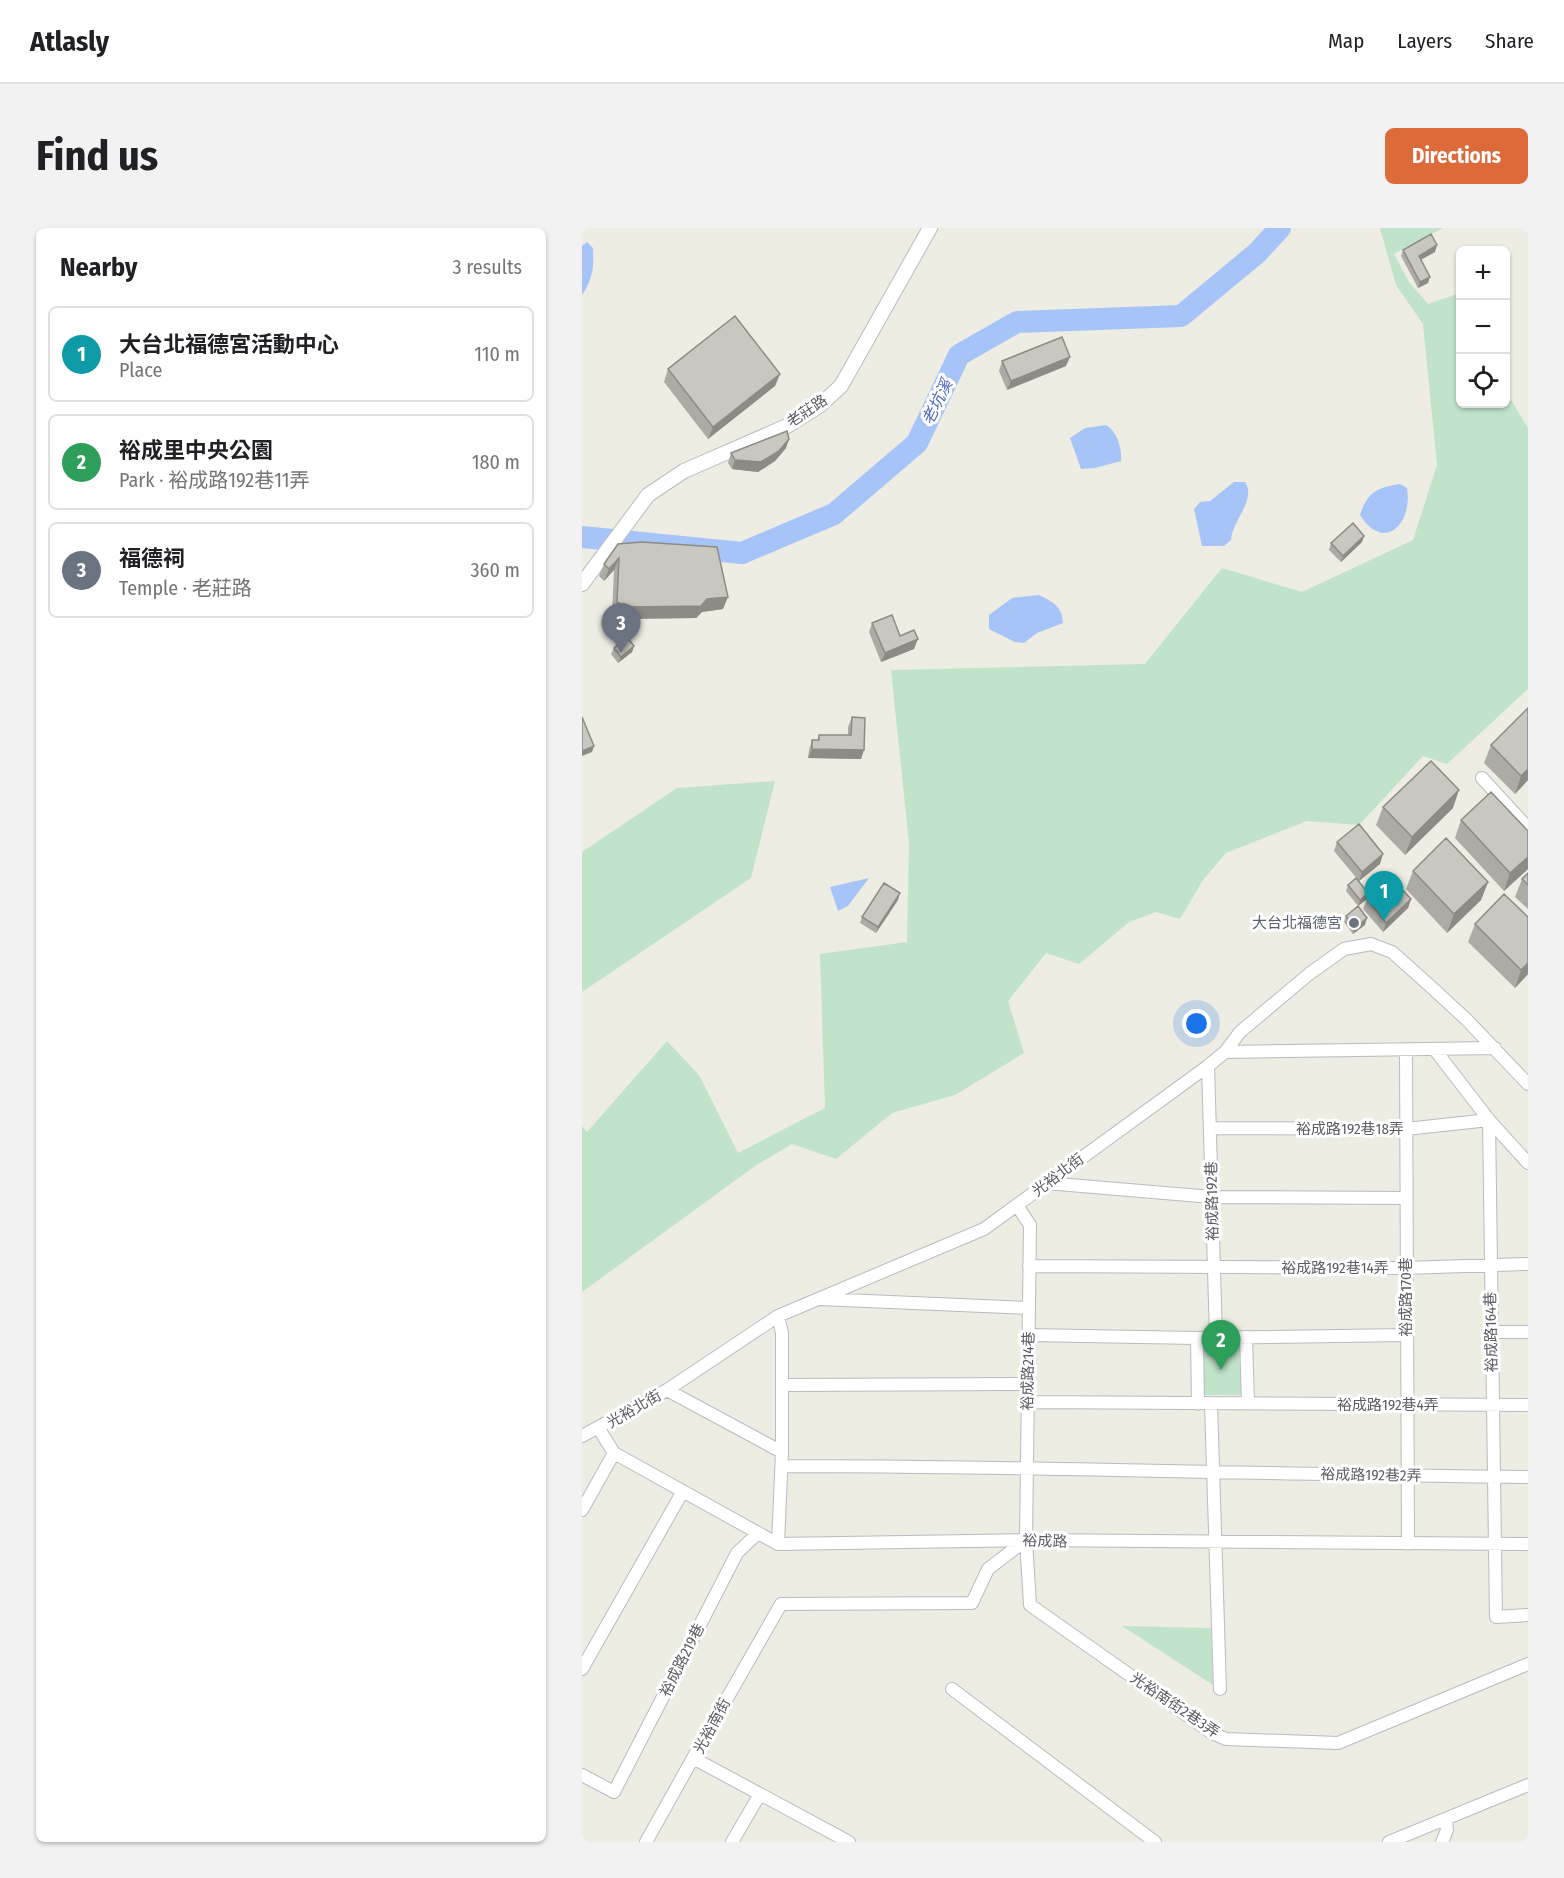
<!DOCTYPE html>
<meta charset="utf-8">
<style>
body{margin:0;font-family:"Fira Sans Condensed","Noto Sans TC",sans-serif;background:#f2f2f2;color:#202124}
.controls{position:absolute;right:18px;top:18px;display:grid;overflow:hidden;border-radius:9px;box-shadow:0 2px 4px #0004}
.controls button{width:54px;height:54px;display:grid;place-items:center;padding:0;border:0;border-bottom:2px solid #e0e0e0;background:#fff;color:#202124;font:30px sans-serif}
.you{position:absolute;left:615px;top:796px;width:21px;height:21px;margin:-15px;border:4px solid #fff;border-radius:50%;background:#1a73e8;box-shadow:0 0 0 9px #1a73e833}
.badge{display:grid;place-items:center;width:39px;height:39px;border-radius:50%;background:#dd6a39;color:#fff;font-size:20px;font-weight:700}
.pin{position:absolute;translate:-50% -50px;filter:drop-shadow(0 2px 3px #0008)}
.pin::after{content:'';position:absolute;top:32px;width:21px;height:18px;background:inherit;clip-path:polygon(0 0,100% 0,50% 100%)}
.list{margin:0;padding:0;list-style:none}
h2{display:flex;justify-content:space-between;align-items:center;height:78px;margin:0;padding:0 24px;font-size:26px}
h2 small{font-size:20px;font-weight:400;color:#757577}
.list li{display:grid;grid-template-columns:39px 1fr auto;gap:18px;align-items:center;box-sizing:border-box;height:96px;margin:0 12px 12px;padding:0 12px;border:2px solid #e0e0e0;border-radius:9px}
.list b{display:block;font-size:22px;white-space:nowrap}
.list p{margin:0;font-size:20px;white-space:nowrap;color:#757577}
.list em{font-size:20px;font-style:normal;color:#757577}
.icon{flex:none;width:33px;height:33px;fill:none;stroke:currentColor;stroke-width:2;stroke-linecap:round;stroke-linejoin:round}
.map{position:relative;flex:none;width:946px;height:1614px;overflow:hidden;border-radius:9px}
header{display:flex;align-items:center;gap:36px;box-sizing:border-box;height:84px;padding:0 30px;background:#fff;border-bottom:2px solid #e0e0e0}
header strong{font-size:28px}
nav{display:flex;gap:33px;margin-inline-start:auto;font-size:21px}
.intro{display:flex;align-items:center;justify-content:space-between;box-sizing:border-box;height:144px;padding:0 36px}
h1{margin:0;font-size:42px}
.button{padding:15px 27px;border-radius:9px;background:#dd6a39;color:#fff;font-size:21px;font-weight:700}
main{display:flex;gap:36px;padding:0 36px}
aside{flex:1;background:#fff;border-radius:9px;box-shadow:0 2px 4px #0004}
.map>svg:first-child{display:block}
.green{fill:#c1e3c9}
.water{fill:#a7c4f9}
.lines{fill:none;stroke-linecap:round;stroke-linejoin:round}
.river{stroke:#a7c4f9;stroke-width:22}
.minor-casing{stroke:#bbbbc1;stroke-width:14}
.tertiary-casing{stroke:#bbbbc1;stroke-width:16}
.minor{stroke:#fff;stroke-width:12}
.tertiary{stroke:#fff;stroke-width:14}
.wall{fill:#acaba5}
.shaded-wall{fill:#8c8b86}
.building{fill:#c8c7c0;stroke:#8c8b86;stroke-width:1.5}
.worship-dot{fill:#6b7280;stroke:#fff;stroke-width:2}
.labels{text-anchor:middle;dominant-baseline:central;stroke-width:6;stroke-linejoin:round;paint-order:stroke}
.street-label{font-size:15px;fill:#5b5d63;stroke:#fff}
.worship-label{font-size:15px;fill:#5b616d;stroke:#fff;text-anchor:end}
.water-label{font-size:16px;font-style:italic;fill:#4c69bb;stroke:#fff}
</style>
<header>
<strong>Atlasly</strong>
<nav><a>Map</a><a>Layers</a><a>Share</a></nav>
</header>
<div class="intro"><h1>Find us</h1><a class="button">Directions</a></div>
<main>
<aside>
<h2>Nearby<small>3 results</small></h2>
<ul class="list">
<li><span class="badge" style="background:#0f9aa8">1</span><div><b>大台北福德宮活動中心</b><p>Place</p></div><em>110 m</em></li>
<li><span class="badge" style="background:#2e9e5b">2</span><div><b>裕成里中央公園</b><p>Park · 裕成路192巷11弄</p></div><em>180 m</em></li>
<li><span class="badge" style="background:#6b7280">3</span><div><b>福德祠</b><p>Temple · 老莊路</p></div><em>360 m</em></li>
</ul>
</aside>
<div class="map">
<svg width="946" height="1614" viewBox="0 0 946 1614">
<rect width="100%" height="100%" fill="#edede3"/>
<path class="green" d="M798,0H861L812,26L827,54L846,76L878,65L879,176H924V156L926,167L946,200V461L865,536L841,528L777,597L725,593L644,625L621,652L598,691L574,684L547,694L497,736L464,725L426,773L442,825L373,867L310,885L254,931L210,916L173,938L0,1064V898L5,904L85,813L117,847L156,925L243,880L238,726L325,714L327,615L309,442L563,436L640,340L720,364L831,312L855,237L841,96L814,57Z
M193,553L169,650L0,764V624L95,560Z
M619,1116L657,1117L659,1167H619Z
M540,1398L629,1400L631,1457Z"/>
<path class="water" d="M5,14L11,20C12,39 11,51 0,67V18Z
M524,197C535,203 540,220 539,233L513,240L499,241L488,210L503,200Z
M652,254H663C675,272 650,292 649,312L642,318H620L612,281L618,274L628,273Z
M818,256L825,260C831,296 802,325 778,287C785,265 795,259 818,256Z
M457,367C471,374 480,378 481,395L455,405L442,415L433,414L407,401V387L430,370Z
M287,650L266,678L256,683L248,659Z"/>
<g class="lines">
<path class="river" d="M0,309L160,325L252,286L335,215L377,127L435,94L599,88L675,25L698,0"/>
<g class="minor-casing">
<path id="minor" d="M900,550L946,600
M824,822L826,1316
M853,822L907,892L946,935
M643,824L913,820
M626,838L634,1109
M628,900L824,901L907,892L914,1389L946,1387
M464,955L630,969L824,970
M436,979L448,997L444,1312L448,1377L630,1505L644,1511L756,1515L946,1436
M447,1038L822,1040L946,1036
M238,1071L447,1080
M196,1088L200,1105V1224L196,1316
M909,1104H946
M446,1107L615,1110L824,1107
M664,1109L666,1175
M615,1110L616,1176
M200,1157L446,1156
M85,1162L200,1224
M445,1174L946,1177
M629,1176L638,1461
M17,1201L32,1225L196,1316L444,1312L946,1316
M0,1208L85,1162L196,1088L402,1001L626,838L643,824L658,804L727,746L762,721L789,716L810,724L847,757L885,792L946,856
M200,1238C449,1238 697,1247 946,1249
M0,1282L32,1225
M0,1441L101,1263
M370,1461L573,1614
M0,1547L32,1564L155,1325L176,1305
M64,1614L111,1530
M150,1614L178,1566
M267,1614L111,1530L199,1376L390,1375L406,1341L444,1312
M807,1614L946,1557
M860,1614L865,1602L864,1591"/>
</g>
<g class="tertiary-casing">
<path id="tertiary" d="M0,356L66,267L102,243L205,198L237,178L259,158L348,0"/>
</g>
<use href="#minor" class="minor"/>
<use href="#tertiary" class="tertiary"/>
</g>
<path class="wall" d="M821,22L853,24L839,32L846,55L836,60L819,28Z
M420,133L484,138L425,162L417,143Z
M86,141L198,146L193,158L126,211L82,154Z
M204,220L193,233L176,244L150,241L146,235L149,225Z
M782,308L780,314L759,334L747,322L749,315Z
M36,316L141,381L120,384L114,390L38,391L30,386L32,342L22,353L17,348L22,336Z
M290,395L318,408L332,421L299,434L287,404Z
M52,418L50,424L36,435L29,426L32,420Z
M270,489L279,531L226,530L227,522L230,512H235L237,507H266V499Z
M909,517L946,552L933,566L902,535Z
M801,579L871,580L823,627L794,597Z
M879,592L946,603V641L922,663L873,610Z
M755,614L798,636L777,653L752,623Z
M831,643L906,654L899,672L865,705L824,661Z
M946,645V681L933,669L940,651Z
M766,657L786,665L784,672L776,678L764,663Z
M785,671H829L826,680L801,704L781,681Z
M316,672L294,705L278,695L280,689Z
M764,688L783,697L771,706L762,694Z
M893,696L946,746L933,760L886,714Z"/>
<path class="shaded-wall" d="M855,17L853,24L834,34L837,28Z
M848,49L846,55L836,60L838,54Z
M488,129L484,138L425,162L429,153Z
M198,146L193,158L126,211L131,199Z
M207,211L204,220L193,233L176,244L150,241L153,232Z
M782,308L780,314L759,334L761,328Z
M37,330L32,342L22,353L27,341Z
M146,369L141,381L120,384L114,390L38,391L43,379Z
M336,411L332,421L299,434L303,425Z
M52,418L50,424L36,435L39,429Z
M12,518L10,524L0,528V523Z
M230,521L282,522L279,531L226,530Z
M946,541V552L933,566L939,548Z
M877,562L871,580L823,627L830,609Z
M801,626L798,636L777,653L780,644Z
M946,629V641L922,663L928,645Z
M906,654L899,672L865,705L872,686Z
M318,665L316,672L294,705L296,699Z
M786,665L784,672L776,678L778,672Z
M829,671L826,680L801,704L804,695Z
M785,690L783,697L771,706L773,700Z
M946,735V746L933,760L939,742Z"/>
<path class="building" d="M849,6L855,17L837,28L848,49L838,54L821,22Z
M153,88L198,146L131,199L86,141Z
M480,109L488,129L429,153L420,133Z
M205,203L207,211L197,223L179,234L153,232L149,225Z
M771,295L782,308L761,328L749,315Z
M60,314L135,319L146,369L125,371L119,378L43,379L35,374L37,330L27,341L22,336L36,316Z
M310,387L318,408L332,402L336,411L303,425L290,395Z
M45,409L52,418L39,429L32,420Z
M946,480V541L939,548L909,517Z
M0,489L12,518L0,523Z
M270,489L283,490L282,522L230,521V512H237V507H269Z
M849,533L877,562L830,609L801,579Z
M909,564L946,603V629L928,645L879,592Z
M777,596L801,626L780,644L755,614Z
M864,610L906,654L872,686L831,643Z
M946,645V657L940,651Z
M774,650L786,665L778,672L766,657Z
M302,655L318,665L296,699L280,689Z
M816,657L829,671L804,695L785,671Z
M922,666L946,689V735L939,742L893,696Z
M776,678L785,690L773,700L764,688Z"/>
<circle class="worship-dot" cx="772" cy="695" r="6"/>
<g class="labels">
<g class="street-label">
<text transform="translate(225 183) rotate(-34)">老莊路</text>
<text x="768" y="901">裕成路192巷18弄</text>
<text transform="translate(476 947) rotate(-37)">光裕北街</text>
<text transform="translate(630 973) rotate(-91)">裕成路192巷</text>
<text x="753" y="1040">裕成路192巷14弄</text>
<text transform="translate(824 1069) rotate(-90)">裕成路170巷</text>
<text transform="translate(909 1104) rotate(-91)">裕成路164巷</text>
<text transform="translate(446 1143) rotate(-89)">裕成路214巷</text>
<text x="806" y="1177">裕成路192巷4弄</text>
<text transform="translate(52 1181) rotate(-30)">光裕北街</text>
<text transform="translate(789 1247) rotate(1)">裕成路192巷2弄</text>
<text transform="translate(463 1313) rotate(2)">裕成路</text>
<text transform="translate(100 1432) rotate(-63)">裕成路219巷</text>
<text transform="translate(593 1477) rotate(34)">光裕南街2巷3弄</text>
<text transform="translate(130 1498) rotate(-62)">光裕南街</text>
</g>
<g class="worship-label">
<text x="760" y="695">大台北福德宮</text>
</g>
<g class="water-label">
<text transform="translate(355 174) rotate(-64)">老坑溪</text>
</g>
</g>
</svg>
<div class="controls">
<button>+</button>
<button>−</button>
<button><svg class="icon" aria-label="locate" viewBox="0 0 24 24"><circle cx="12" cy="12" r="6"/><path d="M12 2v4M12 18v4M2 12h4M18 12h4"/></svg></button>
</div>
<div class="you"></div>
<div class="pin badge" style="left:802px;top:693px;background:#0f9aa8">1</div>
<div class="pin badge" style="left:639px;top:1142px;background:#2e9e5b">2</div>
<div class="pin badge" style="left:39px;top:425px;background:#6b7280">3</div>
</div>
</main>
